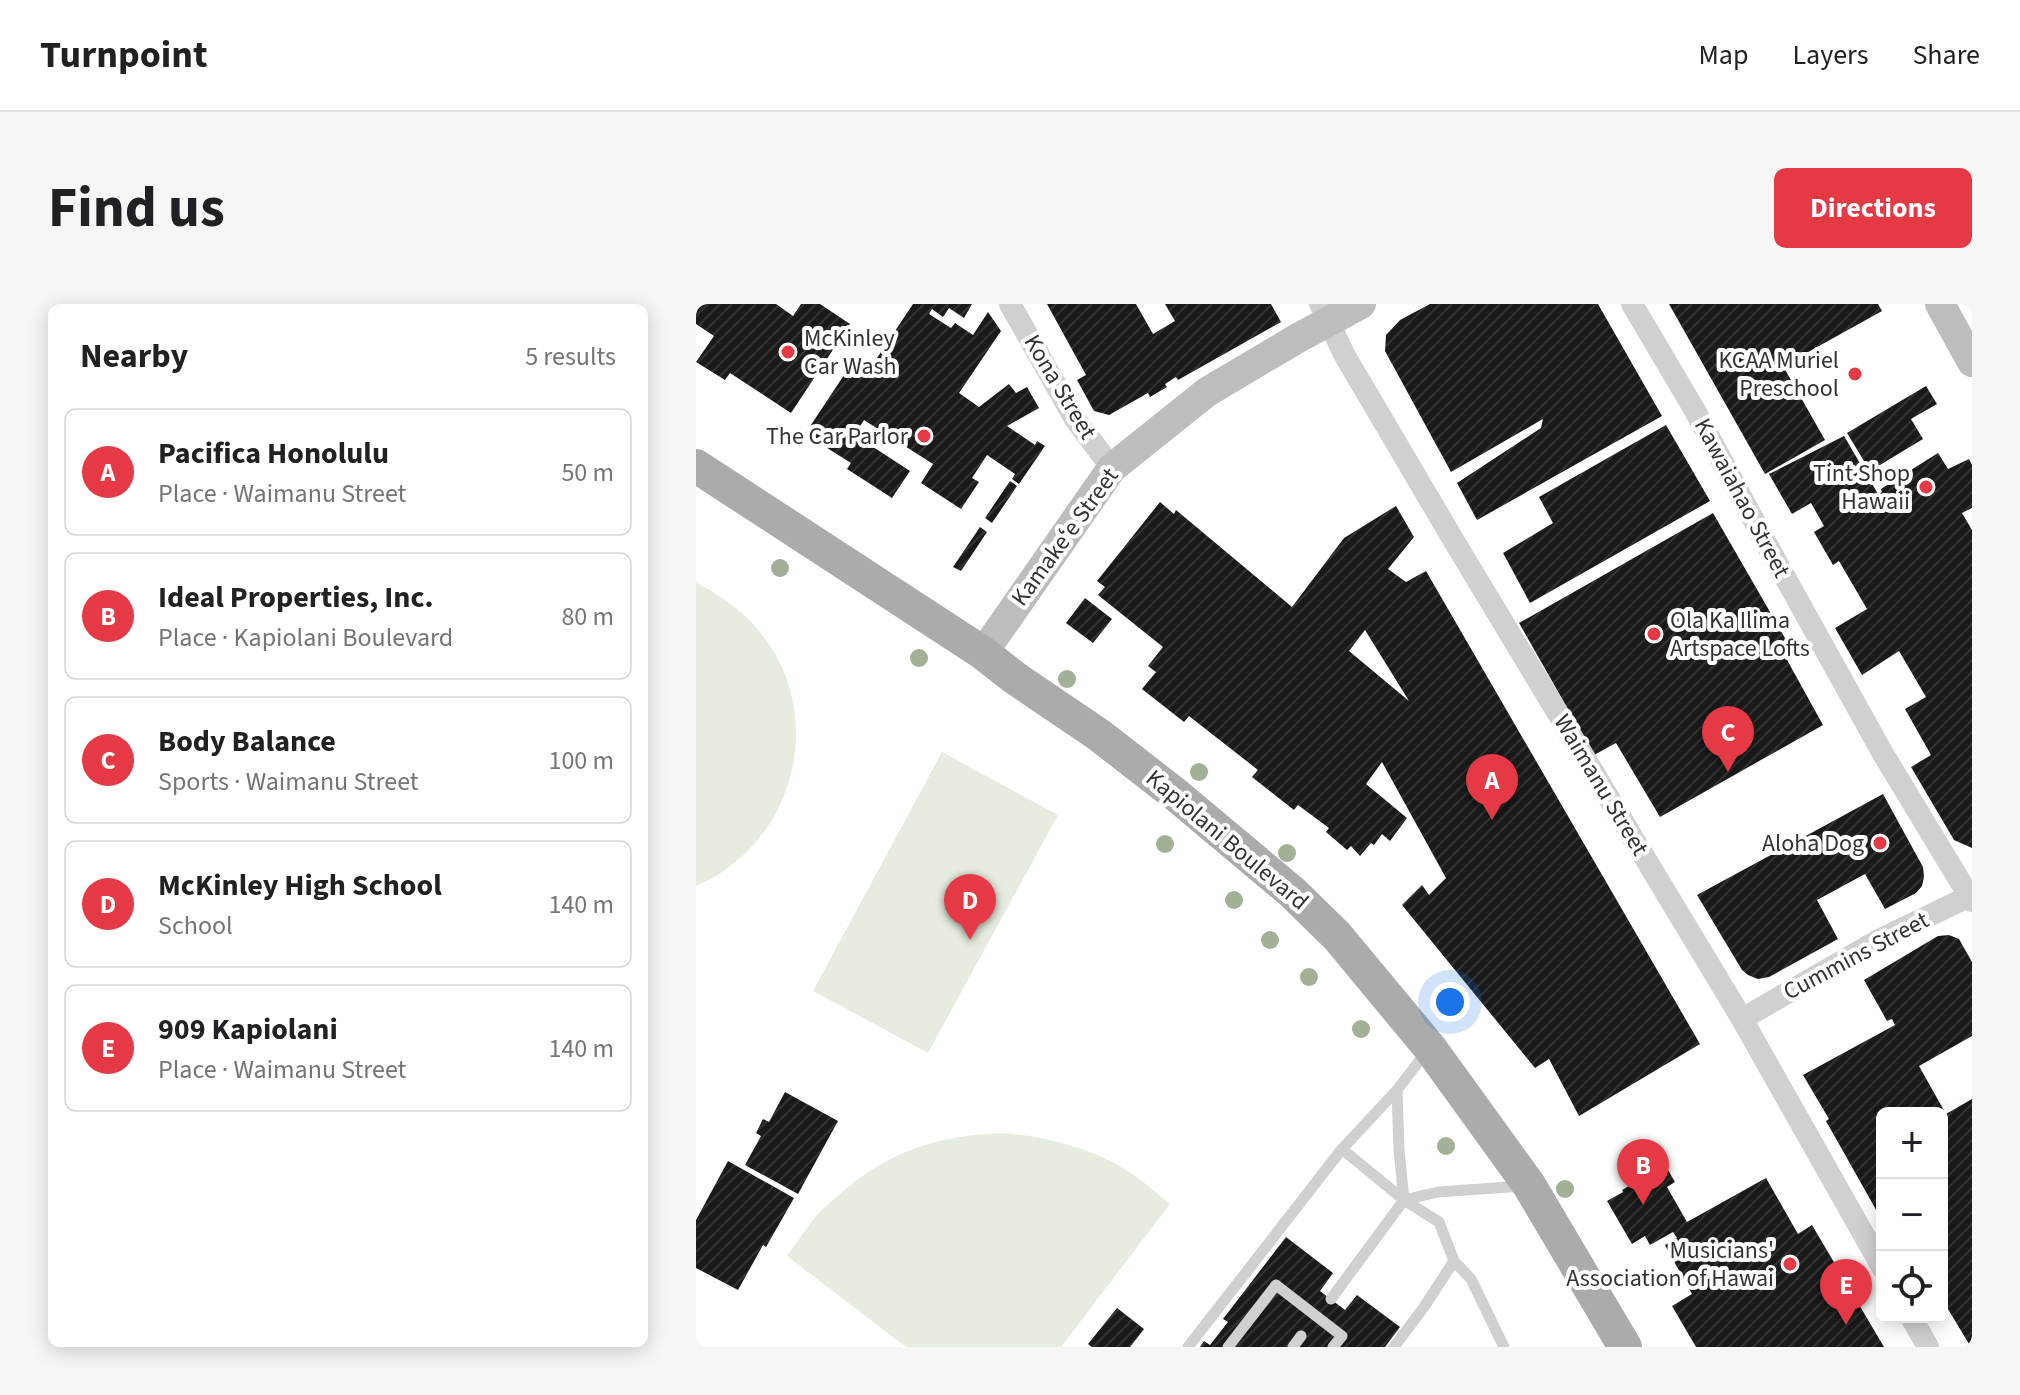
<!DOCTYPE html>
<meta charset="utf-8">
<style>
body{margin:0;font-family:"Source Sans 3",sans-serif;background:#f6f6f6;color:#202124}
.controls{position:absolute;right:24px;bottom:24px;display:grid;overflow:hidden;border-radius:12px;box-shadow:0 4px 20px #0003}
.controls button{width:72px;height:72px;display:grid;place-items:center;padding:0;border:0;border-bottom:2px solid #e0e0e0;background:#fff;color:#202124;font:40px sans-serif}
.you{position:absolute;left:754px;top:698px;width:28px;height:28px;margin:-20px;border:6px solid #fff;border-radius:50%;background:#1a73e8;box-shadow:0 0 0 12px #1a73e833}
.badge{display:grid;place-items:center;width:52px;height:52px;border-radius:50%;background:#e63946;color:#fff;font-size:26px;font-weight:700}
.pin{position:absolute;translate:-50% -66px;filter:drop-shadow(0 2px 4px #0008)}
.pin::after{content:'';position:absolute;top:42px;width:28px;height:24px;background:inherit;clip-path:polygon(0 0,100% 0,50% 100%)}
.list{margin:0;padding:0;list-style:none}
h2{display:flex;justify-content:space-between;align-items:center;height:104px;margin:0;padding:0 32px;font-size:34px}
h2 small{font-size:26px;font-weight:400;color:#757577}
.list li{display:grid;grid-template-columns:52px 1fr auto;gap:24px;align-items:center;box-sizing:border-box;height:128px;margin:0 16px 16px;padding:0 16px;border:2px solid #e0e0e0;border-radius:12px}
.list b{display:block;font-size:30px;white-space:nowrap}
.list p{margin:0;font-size:26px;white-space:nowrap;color:#757577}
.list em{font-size:26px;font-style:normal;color:#757577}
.icon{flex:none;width:44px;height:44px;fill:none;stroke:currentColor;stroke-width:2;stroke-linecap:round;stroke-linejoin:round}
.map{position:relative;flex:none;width:1276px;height:1043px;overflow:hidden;border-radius:12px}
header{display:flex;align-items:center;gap:48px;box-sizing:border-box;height:112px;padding:0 40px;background:#fff;border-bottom:2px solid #e0e0e0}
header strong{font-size:38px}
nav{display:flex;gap:44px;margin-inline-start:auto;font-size:28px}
.intro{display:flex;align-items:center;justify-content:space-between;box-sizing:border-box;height:192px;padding:0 48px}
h1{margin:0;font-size:56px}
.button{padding:20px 36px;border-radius:12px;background:#e63946;color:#fff;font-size:28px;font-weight:700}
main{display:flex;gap:48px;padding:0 48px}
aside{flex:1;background:#fff;border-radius:12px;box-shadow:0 4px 20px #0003}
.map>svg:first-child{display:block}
.pitch{fill:#e6ecdf}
.building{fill:url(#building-hatch);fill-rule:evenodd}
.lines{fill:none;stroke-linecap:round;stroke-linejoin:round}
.lane{stroke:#d0d0d0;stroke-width:11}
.street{stroke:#d0d0d0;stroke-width:22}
.secondary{stroke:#bdbdbd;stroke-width:30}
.primary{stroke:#ababab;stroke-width:34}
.tree{fill:#a2b095}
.poi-dot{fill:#e63946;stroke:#fff;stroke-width:3}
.labels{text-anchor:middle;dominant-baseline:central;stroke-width:8;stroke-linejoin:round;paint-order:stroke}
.poi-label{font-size:24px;fill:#333;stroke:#fff;text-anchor:end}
.street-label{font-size:24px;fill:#333;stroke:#fff}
</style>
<header>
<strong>Turnpoint</strong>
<nav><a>Map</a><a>Layers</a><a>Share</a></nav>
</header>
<div class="intro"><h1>Find us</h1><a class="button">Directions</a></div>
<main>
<aside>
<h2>Nearby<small>5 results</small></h2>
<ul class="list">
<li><span class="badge">A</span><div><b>Pacifica Honolulu</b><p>Place · Waimanu Street</p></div><em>50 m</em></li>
<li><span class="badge">B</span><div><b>Ideal Properties, Inc.</b><p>Place · Kapiolani Boulevard</p></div><em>80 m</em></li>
<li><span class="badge">C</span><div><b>Body Balance</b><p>Sports · Waimanu Street</p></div><em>100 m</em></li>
<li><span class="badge">D</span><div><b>McKinley High School</b><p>School</p></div><em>140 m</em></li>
<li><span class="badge">E</span><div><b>909 Kapiolani</b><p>Place · Waimanu Street</p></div><em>140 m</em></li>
</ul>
</aside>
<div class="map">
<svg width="1276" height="1043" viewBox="0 0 1276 1043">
<defs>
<pattern id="building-hatch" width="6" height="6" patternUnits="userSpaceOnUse" patternTransform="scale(2)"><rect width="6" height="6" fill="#1a1a1a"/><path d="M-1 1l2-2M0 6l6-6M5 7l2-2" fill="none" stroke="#333"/></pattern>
</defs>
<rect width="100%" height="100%" fill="#fff"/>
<path class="pitch" d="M0,278C28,294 52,310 70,336C131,420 95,542 0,582Z
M246,448L362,511L232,749L117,687Z
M306,829C347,832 389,842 425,863C443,873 459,888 474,900L365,1043H210L91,952C101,939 110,924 120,912C127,904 135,898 143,891C192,847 241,832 306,829Z"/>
<path class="building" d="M0,0H80L97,12L105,0H124L154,20L95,109L34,69L29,76L0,58L18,32L0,20Z
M217,0H276L268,14L253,4L247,13L236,5L233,10L255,24L259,19L277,31L292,8L305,27L263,89L283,103L313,80L320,89L331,83L343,104L311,122L339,141L341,137L349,142L323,180L316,175L319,170L291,151L276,174L283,178L265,205L225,179L237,160L168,116L156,134L166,140L168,137L214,167L196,194L151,165L155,159L109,130L154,62L169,72Z
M351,0H440L457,30L479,17L469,0H575L585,18L482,76L480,73L469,80L471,83L454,93L452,89L413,111L398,107L381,76L390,71Z
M734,0H902L966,112L781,216L761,179L845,124L847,115L755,168L689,47L690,31L704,16Z
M973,0H1182L1186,7L1087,62L1129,136L1069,170Z
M1230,82L1241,100L1215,115L1227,135L1174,167L1151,129Z
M970,121L1014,197L834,299L807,249L857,219L843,193Z
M1148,132L1182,190L1186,188L1185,185L1242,149L1252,165L1273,155L1276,161V204L1266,209L1276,226V544L1258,536L1215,463L1235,451L1209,405L1230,393L1203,347L1166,371L1139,324L1171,305L1143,257L1137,261L1118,228L1128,222L1115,199L1096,210L1073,170Z
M314,177L321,182L296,219L289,214Z
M464,198L478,210L480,206L596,303L648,234L700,202L718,233L692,265L710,278L730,267L1004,740L883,812L853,755L839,764L706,601L726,581L733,591L750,574L686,458L670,480L711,514L694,537L686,530L678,541L675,539L664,552L655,542L651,546L630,528L633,524L602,501L598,506L556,473L562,466L493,412L488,418L446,385L460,368L452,362L467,343L402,291L409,283L401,277ZM669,326L713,397L653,347Z
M1017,209L1093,341L1085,345L1127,421L964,513L920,439L898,451L823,319Z
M284,223L291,228L265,267L257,263Z
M389,294L416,315L397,339L370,319Z
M1187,490L1227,563L1228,573L1226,582L1220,589L1189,605L1169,570L1121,596L1142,635L1073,673L1062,675L1052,671L1046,666L1001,591Z
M1253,631L1263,635L1276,658V732L1223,762L1250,810L1276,795V1043H1269L1273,1040L1246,995V809H1186V909L1183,911L1130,817L1133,815L1107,771L1199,721L1196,715L1191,717L1168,676L1242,632Z
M89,788L142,817L102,890L49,861L65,832L60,829L67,815L73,818Z
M32,857L98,894L70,943L67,941L42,986L0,964V916Z
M969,861L979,878L971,883L991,918L1070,874L1102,930L1116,921L1188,1043H1000L976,1002L996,990L969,941L981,934L977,928L954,941L949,932L936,940L911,897L927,888L926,886Z
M590,933L637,969L624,987L649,1006L661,991L704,1023L689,1043H504L508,1037L514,1041L532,1018L527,1015Z
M421,1004L448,1025L434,1043H396L392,1040Z"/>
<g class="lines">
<path class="lane" d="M701,786L703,846L708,896
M646,845L708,896L743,918L758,957L775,975L808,1043
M635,995L708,896L742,888L827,882
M492,1043L646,845L701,786L731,747
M532,1043L580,981L646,1032L637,1043
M597,1043L605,1032
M698,1043L728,1003L758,957"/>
<path class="street" d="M314,0L379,115L416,164
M624,0L649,52L758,237L1046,715L1186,963
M936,0L998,105L1070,239L1186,448L1276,597
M1046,715L1181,637L1276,591
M1215,1013L1232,1043"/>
<path class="secondary" d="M1244,0L1276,58
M287,349L416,164L511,88L602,34L665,0"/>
<path class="primary" d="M0,162L287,349L319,374L403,431L479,490L596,588L641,632L734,744L833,881L929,1043"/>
</g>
<g class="tree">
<circle cx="84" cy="264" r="9"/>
<circle cx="223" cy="354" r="9"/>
<circle cx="371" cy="375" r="9"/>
<circle cx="503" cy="468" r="9"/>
<circle cx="469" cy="540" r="9"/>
<circle cx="591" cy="549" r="9"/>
<circle cx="538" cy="596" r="9"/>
<circle cx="574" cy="636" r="9"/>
<circle cx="613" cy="673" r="9"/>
<circle cx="665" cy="725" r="9"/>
<circle cx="750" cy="842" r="9"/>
<circle cx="869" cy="885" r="9"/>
</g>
<g class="poi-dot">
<circle cx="92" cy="48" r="8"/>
<circle cx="1159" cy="70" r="8"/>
<circle cx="228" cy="132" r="8"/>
<circle cx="1230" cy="183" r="8"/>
<circle cx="958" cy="330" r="8"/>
<circle cx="1184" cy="539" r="8"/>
<circle cx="1094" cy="960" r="8"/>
</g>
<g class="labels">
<g class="poi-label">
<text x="108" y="34" text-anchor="start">McKinley<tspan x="108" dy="28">Car Wash</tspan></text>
<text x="1143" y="56">KCAA Muriel<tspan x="1143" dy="28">Preschool</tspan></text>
<text x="212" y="132">The Car Parlor</text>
<text x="1214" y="169">Tint Shop<tspan x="1214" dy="28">Hawaii</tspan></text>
<text x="974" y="316" text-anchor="start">Ola Ka Ilima<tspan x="974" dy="28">Artspace Lofts</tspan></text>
<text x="1168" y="539">Aloha Dog</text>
<text x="1078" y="946">Musicians'<tspan x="1078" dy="28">Association of Hawai</tspan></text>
</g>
<g class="street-label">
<text transform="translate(364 83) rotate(59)">Kona Street</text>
<text transform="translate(1046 194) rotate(62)">Kawaiahao Street</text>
<text transform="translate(369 233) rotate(-54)">Kamakeʻe Street</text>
<text transform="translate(905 481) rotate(59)">Waimanu Street</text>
<text transform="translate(531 536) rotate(40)">Kapiolani Boulevard</text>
<text transform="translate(1160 652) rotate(-28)">Cummins Street</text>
</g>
</g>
</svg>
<div class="controls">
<button>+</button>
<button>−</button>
<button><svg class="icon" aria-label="locate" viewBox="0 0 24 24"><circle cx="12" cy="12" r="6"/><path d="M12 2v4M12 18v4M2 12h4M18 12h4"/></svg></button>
</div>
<div class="you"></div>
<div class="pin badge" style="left:796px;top:516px">A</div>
<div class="pin badge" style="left:947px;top:901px">B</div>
<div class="pin badge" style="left:1032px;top:468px">C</div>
<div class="pin badge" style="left:274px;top:636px">D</div>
<div class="pin badge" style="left:1150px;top:1021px">E</div>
</div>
</main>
